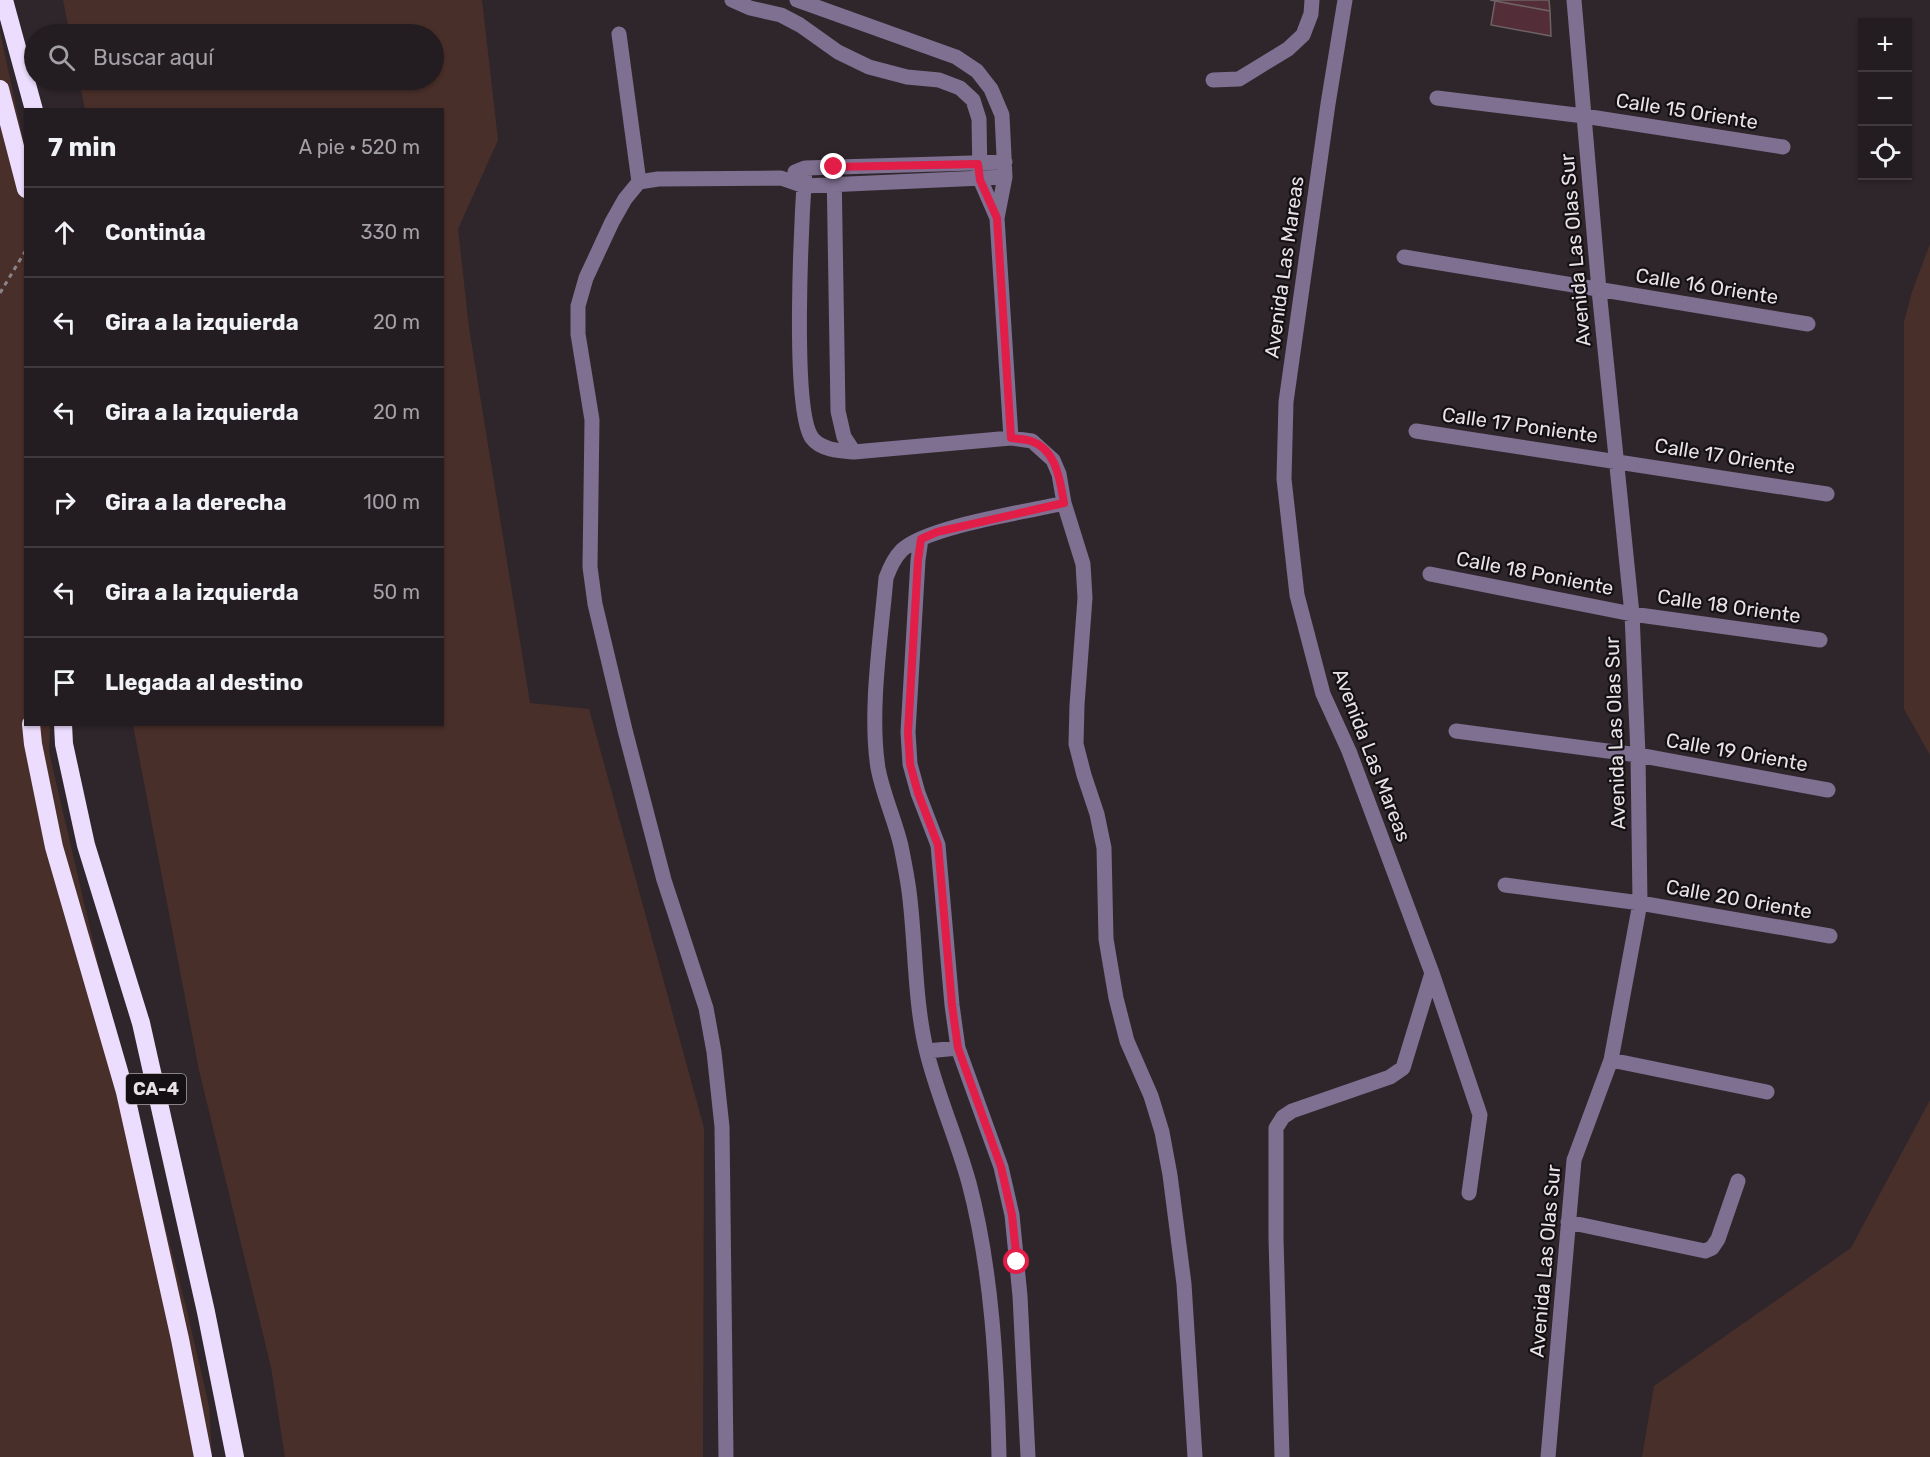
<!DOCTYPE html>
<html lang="es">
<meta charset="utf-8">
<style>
body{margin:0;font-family:Rubik,sans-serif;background:#2f292e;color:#f1f3f6}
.controls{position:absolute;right:18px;top:18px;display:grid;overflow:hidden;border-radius:0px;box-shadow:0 2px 4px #0004}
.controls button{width:54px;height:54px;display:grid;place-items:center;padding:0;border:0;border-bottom:2px solid #403a3f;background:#231c21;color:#f1f3f6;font:30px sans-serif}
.stop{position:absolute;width:18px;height:18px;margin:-14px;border:4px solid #e11d48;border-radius:50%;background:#fff}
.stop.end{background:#e11d48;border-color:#fff;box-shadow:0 2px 6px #0008}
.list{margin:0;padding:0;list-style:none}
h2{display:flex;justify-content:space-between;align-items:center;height:78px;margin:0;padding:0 24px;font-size:26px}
h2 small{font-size:20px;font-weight:400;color:#a3a1a5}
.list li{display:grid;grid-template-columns:39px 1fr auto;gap:18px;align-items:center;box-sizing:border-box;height:90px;padding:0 24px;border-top:2px solid #403a3f}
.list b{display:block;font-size:22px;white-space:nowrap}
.list em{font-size:20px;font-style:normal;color:#a3a1a5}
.icon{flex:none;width:33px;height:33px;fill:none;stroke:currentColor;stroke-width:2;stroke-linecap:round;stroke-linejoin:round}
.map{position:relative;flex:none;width:1930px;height:1457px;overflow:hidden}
.search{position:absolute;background:#231c21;box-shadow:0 2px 4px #0004;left:24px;top:24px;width:420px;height:66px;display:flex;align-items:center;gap:15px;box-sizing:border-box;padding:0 21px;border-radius:33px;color:#a3a1a5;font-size:22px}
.panel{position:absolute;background:#231c21;box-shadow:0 2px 4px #0004;left:24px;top:108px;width:420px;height:618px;border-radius:0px}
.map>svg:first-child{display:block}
.green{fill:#492f29}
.building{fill:#532d37;stroke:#6f6265;stroke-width:1.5}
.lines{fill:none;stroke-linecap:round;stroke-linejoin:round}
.path{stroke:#8b8489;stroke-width:3;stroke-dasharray:4.5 4.5;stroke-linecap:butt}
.minor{stroke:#7f6f90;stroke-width:15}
.highway{stroke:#ecddfe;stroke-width:18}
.route{stroke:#e11d48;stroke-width:8}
.labels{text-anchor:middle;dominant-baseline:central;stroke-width:4.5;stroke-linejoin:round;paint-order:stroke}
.shield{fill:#141013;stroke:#a8a3a7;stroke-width:1.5}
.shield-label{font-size:18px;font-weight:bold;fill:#e8e2e6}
.street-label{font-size:20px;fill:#e8e2e6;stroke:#141013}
</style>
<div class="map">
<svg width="1930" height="1457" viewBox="0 0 1930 1457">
<rect width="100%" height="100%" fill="#2f262c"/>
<path class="green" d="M63,0H482L498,140L458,229L469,328L530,703L589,709L704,1128L703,1457H285L271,1367L199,1070L133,725L442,724V110L85,109L79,80H434V34H70Z
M0,32L26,153V724L50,725L49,752L102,980L186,1307L209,1406L212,1457H0Z
M1930,244V755L1904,709V322L1912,292Z
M1930,1100V1457H1642L1654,1386L1851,1248Z"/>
<path class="building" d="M1490,0H1549L1550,11L1495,1Z
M1495,1L1550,11L1551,36L1491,25Z"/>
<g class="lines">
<path class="path" d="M0,293L26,250"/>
<path class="minor" d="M732,0L750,8L781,15L800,25L838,52L869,67L907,77L939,80L960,88L973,100L979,119L980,179L997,218
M797,0L956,57L977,71L991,89L1002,115L1005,177L997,218L1011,438
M1345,0L1328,104L1286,402L1284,479L1297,595L1323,694L1349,751L1432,973L1480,1115L1469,1193
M619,34L639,182
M1213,80L1239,79L1288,49L1303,35L1311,14L1312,0
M1437,98L1584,116L1783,147
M834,167L838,411L844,437L854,452
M805,168C802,213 791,409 812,438C821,450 840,451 854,452L1011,438L1032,441L1053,460L1059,474L1064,503L1083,564L1085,598L1077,705L1076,744L1084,775L1097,814L1104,848L1106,939L1116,998L1127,1041L1151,1096L1162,1132L1170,1175L1184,1284L1195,1457
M795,172L805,168L1005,162
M1404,257L1808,324
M1416,431L1827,494
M921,539L918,560L908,732L910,764L918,793L938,845L952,1005L958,1048L1001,1167L1012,1215L1020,1296L1028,1457
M1430,574L1632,614L1820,640
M1456,731L1638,755L1828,790
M1505,885L1640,903L1830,936
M927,1051L958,1048
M1611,1060L1767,1092
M1568,1222L1705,1251L1712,1248L1718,1239L1738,1181
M726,1457L722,1127L714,1052L706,1008L664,880L625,730L595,604L590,567L592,420L578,334V306L586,278L612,222L625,199L639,182L658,179L781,178L804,186L1005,177
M999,1457C997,1367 992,1270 969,1183C957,1139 938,1097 927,1053C914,1001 916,944 909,891C907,876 904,861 901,846C895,820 883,795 878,768C869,711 881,636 886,578C890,567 894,558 902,550C928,526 1027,512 1064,503
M1282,1457L1276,1238V1128L1283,1117L1292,1111L1390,1077L1403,1068L1432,973
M1548,1457L1574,1160L1611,1060L1640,903L1638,755L1632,614L1599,290L1574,0"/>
<path class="highway" d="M4,0L34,110
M0,89L26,189
M31,724L33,744L54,847L125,1092L180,1339L203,1457
M63,724L64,744L86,845L141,1023L206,1312L235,1457"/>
</g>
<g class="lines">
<path class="route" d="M834,167L978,164L980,180L997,218L1011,438C1018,439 1025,439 1031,441C1057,450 1060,481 1064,503L937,532L921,539L918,560L908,732L910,764L918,793L938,845L952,1005L958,1048L1001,1167L1012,1215L1017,1262"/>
</g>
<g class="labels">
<rect class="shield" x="126" y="1074" width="60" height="30" rx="4.5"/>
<g class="shield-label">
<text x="156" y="1089">CA-4</text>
</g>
<g class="street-label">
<text transform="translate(1687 111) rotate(9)">Calle 15 Oriente</text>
<text transform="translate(1575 250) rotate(-95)">Avenida Las Olas Sur</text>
<text transform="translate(1284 267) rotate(-82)">Avenida Las Mareas</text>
<text transform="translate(1707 286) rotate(9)">Calle 16 Oriente</text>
<text transform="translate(1520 425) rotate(8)">Calle 17 Poniente</text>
<text transform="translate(1725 456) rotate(9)">Calle 17 Oriente</text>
<text transform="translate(1535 573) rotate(11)">Calle 18 Poniente</text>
<text transform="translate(1729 606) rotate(8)">Calle 18 Oriente</text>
<text transform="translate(1615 733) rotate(-92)">Avenida Las Olas Sur</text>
<text transform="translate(1737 752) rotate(10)">Calle 19 Oriente</text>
<text transform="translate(1372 755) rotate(69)">Avenida Las Mareas</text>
<text transform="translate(1739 899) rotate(10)">Calle 20 Oriente</text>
<text transform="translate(1545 1261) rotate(-85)">Avenida Las Olas Sur</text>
</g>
</g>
</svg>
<div class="controls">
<button>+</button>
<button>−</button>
<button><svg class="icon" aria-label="locate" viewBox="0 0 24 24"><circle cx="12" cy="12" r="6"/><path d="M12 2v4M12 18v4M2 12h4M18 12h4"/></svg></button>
</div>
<div class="stop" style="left:1017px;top:1262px"></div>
<div class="stop end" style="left:834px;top:167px"></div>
<div class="search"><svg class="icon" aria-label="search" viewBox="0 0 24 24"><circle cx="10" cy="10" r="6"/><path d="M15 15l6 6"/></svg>Buscar aquí</div>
<section class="panel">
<h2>7 min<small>A pie · 520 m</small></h2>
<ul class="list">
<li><svg class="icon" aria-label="ahead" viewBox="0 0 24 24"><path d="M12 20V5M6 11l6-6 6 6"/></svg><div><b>Continúa</b></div><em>330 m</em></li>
<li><svg class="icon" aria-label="left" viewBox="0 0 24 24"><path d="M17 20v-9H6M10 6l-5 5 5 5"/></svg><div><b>Gira a la izquierda</b></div><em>20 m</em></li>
<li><svg class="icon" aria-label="left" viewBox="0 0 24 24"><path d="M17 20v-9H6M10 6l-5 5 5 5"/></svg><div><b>Gira a la izquierda</b></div><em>20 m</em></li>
<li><svg class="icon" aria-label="right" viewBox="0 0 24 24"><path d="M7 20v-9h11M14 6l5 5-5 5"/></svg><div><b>Gira a la derecha</b></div><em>100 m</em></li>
<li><svg class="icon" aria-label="left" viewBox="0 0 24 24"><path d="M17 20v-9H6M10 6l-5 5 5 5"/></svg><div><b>Gira a la izquierda</b></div><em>50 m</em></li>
<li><svg class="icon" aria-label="arrive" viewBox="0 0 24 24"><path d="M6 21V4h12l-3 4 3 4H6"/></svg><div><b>Llegada al destino</b></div></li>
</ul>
</section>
</div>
